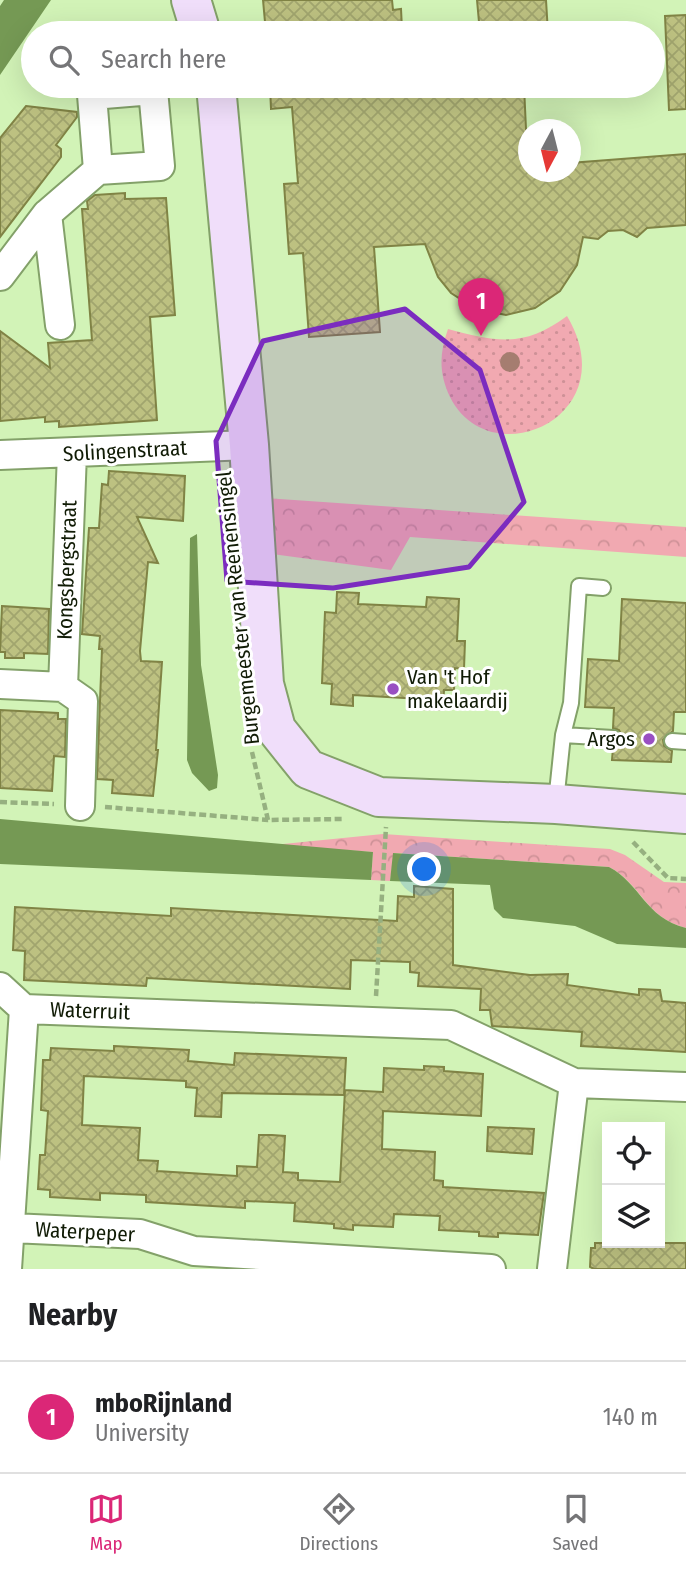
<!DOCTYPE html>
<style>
body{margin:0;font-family:"Fira Sans Condensed",sans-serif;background:#f2f2f2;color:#202124}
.controls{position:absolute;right:21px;bottom:21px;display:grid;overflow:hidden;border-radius:0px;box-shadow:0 7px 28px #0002}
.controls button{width:63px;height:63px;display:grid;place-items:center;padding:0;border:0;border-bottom:2px solid #e0e0e0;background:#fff;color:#202124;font:35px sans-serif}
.compass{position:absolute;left:518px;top:119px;width:63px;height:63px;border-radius:50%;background:#fff;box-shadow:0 7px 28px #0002;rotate:187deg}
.you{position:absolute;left:425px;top:870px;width:24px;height:24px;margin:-18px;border:5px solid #fff;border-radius:50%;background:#1a73e8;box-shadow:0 0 0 10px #1a73e833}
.badge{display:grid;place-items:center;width:46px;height:46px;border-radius:50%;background:#db2777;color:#fff;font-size:23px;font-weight:700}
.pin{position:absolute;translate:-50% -58px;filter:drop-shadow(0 2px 4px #0008)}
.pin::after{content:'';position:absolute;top:37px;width:24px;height:21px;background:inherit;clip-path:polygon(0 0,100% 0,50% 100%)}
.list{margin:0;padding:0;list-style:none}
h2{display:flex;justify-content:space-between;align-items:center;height:91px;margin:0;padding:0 28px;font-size:30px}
h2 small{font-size:23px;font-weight:400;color:#757577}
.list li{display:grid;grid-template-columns:46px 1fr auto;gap:21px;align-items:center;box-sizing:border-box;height:112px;padding:0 28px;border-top:2px solid #e0e0e0}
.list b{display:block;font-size:26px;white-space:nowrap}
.list p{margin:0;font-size:23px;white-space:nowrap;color:#757577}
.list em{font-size:23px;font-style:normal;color:#757577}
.icon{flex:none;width:38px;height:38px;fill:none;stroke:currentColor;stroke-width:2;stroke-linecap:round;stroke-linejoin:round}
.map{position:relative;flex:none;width:686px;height:1269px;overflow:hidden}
.search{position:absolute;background:#fff;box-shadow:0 7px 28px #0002;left:21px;right:21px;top:21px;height:77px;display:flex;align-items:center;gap:18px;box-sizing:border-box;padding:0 24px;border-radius:38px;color:#757577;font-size:26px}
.sheet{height:203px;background:#fff}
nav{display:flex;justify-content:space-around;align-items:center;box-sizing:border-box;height:98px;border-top:2px solid #e0e0e0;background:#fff;font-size:19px;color:#757577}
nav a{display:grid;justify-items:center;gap:4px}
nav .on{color:#db2777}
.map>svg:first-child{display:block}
.grass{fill:url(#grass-dots)}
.forest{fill:url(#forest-crowns)}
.water{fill:#759954}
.building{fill:url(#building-cross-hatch);stroke:#808345;stroke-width:2}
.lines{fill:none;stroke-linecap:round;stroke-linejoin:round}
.lane-casing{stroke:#83a169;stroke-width:18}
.street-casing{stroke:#83a169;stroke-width:32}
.secondary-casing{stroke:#83a169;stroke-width:42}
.path{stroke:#96b080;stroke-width:4.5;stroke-dasharray:7 3.5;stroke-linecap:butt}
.lane{stroke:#fff;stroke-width:14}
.street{stroke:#fff;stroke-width:28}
.secondary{stroke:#f0defa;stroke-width:38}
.tree{fill:#a57d70}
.marked{fill:#7b2cbf;fill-opacity:0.2;stroke:#7b2cbf;stroke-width:5;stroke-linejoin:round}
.poi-dot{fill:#994fc2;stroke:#fff;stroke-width:2.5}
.labels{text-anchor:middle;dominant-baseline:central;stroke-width:6;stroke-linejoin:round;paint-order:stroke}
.street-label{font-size:21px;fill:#101b05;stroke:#fff}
.poi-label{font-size:21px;fill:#101b05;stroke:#fff;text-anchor:start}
</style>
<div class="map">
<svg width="686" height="1269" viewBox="0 0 686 1269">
<defs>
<pattern id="grass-dots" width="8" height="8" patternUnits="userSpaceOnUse" patternTransform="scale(1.75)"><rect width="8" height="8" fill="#f1a9b1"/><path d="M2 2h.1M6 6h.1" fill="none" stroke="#ce9197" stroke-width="1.8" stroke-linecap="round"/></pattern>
<pattern id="forest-crowns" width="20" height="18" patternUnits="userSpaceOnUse" patternTransform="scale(1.75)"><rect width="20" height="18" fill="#f1a9b1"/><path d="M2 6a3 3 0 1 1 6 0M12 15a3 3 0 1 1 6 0" fill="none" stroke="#ce9197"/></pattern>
<pattern id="building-cross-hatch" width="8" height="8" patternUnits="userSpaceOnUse" patternTransform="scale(1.75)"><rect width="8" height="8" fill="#bdc181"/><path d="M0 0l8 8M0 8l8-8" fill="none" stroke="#a1a56e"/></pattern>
</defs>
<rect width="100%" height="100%" fill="#d2f3b7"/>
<path class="grass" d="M567,316C627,417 490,477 450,397C439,374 439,354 448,329C497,342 524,348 567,316Z"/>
<path class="forest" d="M265,498L686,527V557L410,537L391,570L272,554Z
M383,834L610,849L625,855L664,882L686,883V928C644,917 642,884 609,867L394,853L390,881L371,880L373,852L273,845Z"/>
<path class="water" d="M4,0H51L0,75V6Z
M197,534L201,665L218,775L217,788L209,791L192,773L187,760L190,538Z
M0,819L373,852L371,880L0,864Z
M393,853L609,867C641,884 644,917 686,928V948L617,944L575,926L503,918L494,909L490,885L390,881Z"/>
<path class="building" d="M263,0H392L393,10L401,9L402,29L394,30L395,33H266Z
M477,0H546L548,33H480Z
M686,15V109L669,110L665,16Z
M270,86H524L528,172H570V163L686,154V225L647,228L637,237L623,230L608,231L598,239L583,237L577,265L560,291L535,308L506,315L476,309L451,293L438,277L425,244L374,247L380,332L309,337L303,253L289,254L284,184L298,183L292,107L271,109Z
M26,106L77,112V117L56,145L61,149V157L0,237V138Z
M125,193V199L166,198L175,315L150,317L157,420L59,427V421L45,422V417L0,421V331L50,368L48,343L92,340L82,209H88L87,201L95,195Z
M109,471L185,476L183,521L137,517L158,563L148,562L140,651L141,661L162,662L156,750H158L153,796L112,793L113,780L97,779L102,649H99L100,636L82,634L89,528H99L102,484L108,485Z
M337,592L359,593L358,604L426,607L427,597L459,599L457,641H465L464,669L455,668L454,690H444L443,710L421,709V699L353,695V706L331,704L332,684L322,683L325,612L336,613Z
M622,599L686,603V712H674L673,731L663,740L664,746L672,751L671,762L612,760L613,748L621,744L623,738L619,730L613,728L614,708L585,707L588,659L619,661Z
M2,606L49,609L48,654L24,653V658H5V652H0Z
M0,710L58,713V719H66L65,757L54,756L52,791L0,788Z
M414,886L453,889V965L530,975L568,974L567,985L639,995V989L660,990L662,1001L686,1003V1052L581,1046L582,1032L492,1026L490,1010H480L481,989L418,986L419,973L410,972V962L351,960L350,989L147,978L146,986L24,980L25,951L13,950L15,907L171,916V908L397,921L398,896L414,897Z
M114,1046L189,1050L188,1061L234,1065L235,1053L346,1058L344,1095L222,1093L221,1117L195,1116L197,1088L186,1087V1081L84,1076L82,1125L140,1128L138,1160L158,1161L157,1171L237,1176V1166L257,1167L259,1135H272L285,1136L283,1172L298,1173V1180L340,1182L345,1090L383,1092L384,1068L424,1070V1066L444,1067V1071L483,1074L481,1116L383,1111L382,1149L435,1152L434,1180L443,1181V1187L544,1193L538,1235L498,1233V1237L479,1236V1232L439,1230L440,1216L394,1214L393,1227L353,1225V1230L334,1228V1224L294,1221L295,1203L245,1201V1208L146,1202V1195L100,1193V1200L50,1197V1190L38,1189L40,1155H45L48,1111L41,1110L43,1060H50L51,1048L114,1051Z
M488,1127L534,1129L532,1154L487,1151Z
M595,1243H686V1269H594L590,1267L591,1248H595Z"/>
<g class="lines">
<g class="lane-casing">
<path id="lane" d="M563,735L613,738
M672,741L686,742
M556,802L563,735L571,703L579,586L603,588"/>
</g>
<g class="street-casing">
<path id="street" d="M47,214L60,325
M0,276L47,214L98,170L160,166L153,90L92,95L98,170
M0,455L249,445
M0,684L63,687L72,453
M63,687L83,701L80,806
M0,987L24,1009
M24,1009L451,1025L574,1083L552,1269
M574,1083L686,1087
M12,1228L140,1234L194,1251L491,1269
M7,1269L24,1009"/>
</g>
<g class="secondary-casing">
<path id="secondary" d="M191,0L201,33
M216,86L249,445L264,684L276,729L308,769L379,797L556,804L686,814"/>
</g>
<path class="path" d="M252,752L268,820L344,819
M0,802L54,804
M105,807L268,820
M633,842L668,878L686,879
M376,996L386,827"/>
<use href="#lane" class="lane"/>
<use href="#street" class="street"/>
<use href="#secondary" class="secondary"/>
</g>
<circle class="tree" cx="510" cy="362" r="10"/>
<path class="marked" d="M405,309L480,370L524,502L469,567L333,588L227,581L216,441L263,341Z"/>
<g class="poi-dot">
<circle cx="393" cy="689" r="7"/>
<circle cx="649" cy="739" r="7"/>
</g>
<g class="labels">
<g class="street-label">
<text transform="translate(125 451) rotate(-3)">Solingenstraat</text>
<text transform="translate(67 570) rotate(-88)">Kongsbergstraat</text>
<text transform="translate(238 608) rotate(-96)">Burgemeester van Reenensingel</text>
<text transform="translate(90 1011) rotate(2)">Waterruit</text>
<text transform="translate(85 1232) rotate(3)">Waterpeper</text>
</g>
<g class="poi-label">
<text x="407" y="677">Van 't Hof<tspan x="407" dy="24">makelaardij</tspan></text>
<text x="635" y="739" text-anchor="end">Argos</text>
</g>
</g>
</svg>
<div class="controls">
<button><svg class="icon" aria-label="locate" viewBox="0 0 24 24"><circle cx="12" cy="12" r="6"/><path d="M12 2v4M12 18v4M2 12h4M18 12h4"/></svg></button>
<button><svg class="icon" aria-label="layers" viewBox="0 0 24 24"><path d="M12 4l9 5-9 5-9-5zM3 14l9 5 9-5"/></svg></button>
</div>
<svg class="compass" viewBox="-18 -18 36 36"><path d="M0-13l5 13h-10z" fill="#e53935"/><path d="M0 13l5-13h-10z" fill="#757577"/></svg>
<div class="you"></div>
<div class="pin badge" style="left:481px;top:336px">1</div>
<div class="search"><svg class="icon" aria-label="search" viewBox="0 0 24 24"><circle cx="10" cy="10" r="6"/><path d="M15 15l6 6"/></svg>Search here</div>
</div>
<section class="sheet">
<h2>Nearby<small></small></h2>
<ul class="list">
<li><span class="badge">1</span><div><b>mboRijnland</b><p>University</p></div><em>140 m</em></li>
</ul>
</section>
<nav>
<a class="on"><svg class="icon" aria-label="map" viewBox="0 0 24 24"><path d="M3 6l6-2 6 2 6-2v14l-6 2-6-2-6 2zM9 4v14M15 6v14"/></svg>Map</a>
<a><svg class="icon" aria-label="directions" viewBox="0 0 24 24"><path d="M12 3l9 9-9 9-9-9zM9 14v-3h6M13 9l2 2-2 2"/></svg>Directions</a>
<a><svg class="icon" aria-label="saved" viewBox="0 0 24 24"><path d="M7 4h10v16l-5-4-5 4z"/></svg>Saved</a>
</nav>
